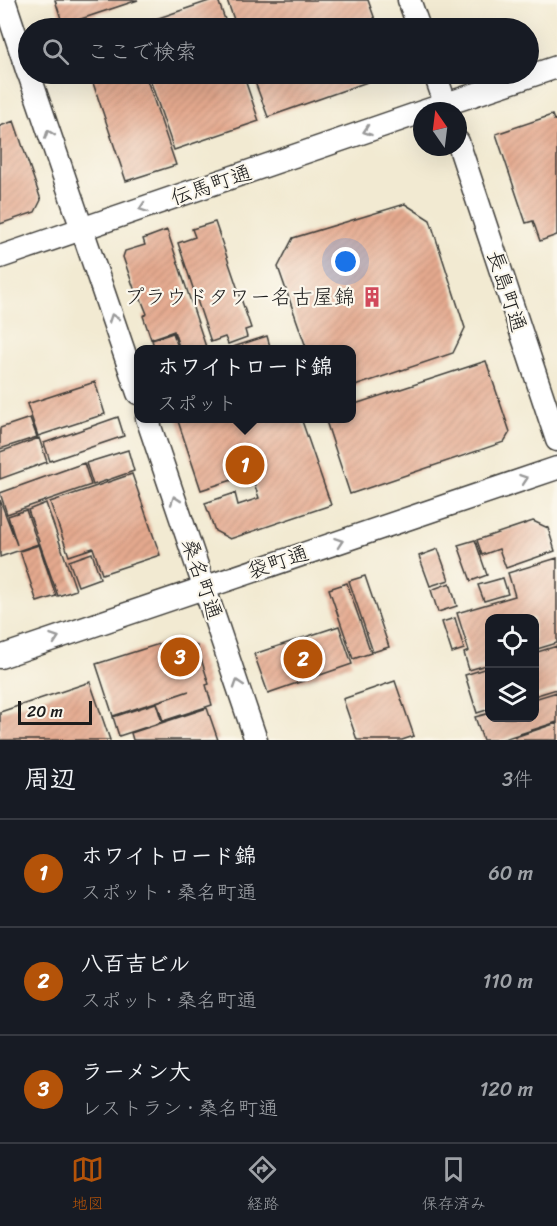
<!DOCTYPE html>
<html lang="ja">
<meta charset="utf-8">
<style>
body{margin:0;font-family:Sriracha,"Klee One",sans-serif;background:#242831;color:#f1f3f6}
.controls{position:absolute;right:18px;bottom:18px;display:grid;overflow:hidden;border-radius:12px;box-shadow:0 6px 24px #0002}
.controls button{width:54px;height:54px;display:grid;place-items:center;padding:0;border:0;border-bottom:2px solid #363941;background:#171b24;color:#f1f3f6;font:30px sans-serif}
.compass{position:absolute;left:413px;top:102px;width:54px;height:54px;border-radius:50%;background:#171b24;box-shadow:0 6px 24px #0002;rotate:346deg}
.scale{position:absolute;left:18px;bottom:15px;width:74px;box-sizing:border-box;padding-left:6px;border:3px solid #1c1c1c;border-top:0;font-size:16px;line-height:21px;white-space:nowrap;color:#1c1c1c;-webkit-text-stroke:4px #fbf7ec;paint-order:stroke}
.you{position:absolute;left:346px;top:262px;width:21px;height:21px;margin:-15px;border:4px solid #fff;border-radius:50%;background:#1a73e8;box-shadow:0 0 0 9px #1a73e833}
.badge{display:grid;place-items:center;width:39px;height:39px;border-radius:50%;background:#b45309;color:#fff;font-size:20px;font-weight:700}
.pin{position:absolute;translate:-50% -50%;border:3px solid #fff;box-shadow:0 2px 6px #0006}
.popup{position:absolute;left:134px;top:345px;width:222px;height:78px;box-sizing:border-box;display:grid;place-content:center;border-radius:12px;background:#171b24;filter:drop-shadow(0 2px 4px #0005);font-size:20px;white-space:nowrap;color:#9ea1a6}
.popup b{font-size:22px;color:#f1f3f6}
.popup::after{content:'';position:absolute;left:50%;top:100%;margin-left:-12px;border:12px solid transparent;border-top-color:#171b24}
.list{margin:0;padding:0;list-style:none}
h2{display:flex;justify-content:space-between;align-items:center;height:78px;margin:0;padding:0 24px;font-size:26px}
h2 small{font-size:20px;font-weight:400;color:#9ea1a6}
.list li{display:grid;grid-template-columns:39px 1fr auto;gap:18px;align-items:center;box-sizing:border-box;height:108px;padding:0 24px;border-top:2px solid #363941}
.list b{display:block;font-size:22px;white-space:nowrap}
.list p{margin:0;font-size:20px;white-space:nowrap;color:#9ea1a6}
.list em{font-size:20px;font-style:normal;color:#9ea1a6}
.icon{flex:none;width:33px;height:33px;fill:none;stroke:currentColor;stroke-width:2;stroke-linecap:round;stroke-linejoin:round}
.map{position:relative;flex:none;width:557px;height:740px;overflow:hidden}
.search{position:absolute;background:#171b24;box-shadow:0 6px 24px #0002;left:18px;right:18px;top:18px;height:66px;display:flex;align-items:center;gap:15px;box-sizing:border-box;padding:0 21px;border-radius:33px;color:#9ea1a6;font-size:22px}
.sheet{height:402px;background:#171b24}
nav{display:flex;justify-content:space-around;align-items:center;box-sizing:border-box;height:84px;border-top:2px solid #363941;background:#171b24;font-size:16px;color:#9ea1a6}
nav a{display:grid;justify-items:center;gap:3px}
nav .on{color:#b45309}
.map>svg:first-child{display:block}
.building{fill:url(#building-hatch)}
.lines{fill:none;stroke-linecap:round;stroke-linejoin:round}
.street-casing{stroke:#3c3b37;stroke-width:25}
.street{stroke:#fff;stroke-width:22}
.oneway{stroke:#999}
.labels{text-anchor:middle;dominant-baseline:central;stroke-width:4.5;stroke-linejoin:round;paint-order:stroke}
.street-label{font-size:21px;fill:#1c1c1c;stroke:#fbf7ec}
.poi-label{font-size:21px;fill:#1c1c1c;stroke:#fbf7ec;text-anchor:end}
</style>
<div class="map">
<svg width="557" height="740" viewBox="0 0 557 740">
<defs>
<pattern id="building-hatch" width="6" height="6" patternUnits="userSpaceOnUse" patternTransform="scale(1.5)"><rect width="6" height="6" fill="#e4a98e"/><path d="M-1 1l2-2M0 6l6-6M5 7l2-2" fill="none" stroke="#c3917a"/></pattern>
</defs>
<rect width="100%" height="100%" fill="#fbf7ec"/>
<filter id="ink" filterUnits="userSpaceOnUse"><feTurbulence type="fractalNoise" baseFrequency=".0167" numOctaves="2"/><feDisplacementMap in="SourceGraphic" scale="12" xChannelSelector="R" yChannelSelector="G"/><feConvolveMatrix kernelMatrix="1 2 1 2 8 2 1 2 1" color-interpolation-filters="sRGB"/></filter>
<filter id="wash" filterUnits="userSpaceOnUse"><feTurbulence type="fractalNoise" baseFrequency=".008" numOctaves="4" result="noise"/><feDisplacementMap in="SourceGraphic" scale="24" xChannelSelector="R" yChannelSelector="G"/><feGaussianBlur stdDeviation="1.35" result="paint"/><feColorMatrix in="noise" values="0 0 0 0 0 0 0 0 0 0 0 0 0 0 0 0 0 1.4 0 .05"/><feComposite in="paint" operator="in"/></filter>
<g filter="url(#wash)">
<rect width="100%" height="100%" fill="#f2ead2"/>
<g id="blocks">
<path class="building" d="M55,0H138L63,25Z
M212,0H218L228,28H129Z
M227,0H368L378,28H237Z
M102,74H145L176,165L126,181L91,77Z
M148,74H243L259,121L174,150Z
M252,74H390L268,117Z
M552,115L554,120L557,119V235L540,241L533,221L526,223L496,134Z
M14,121L41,200L35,212L0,224V126Z
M405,204L430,220L465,328L453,353L352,387V350H307L278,267L293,238Z
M215,222L251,328L245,330L247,337L228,344L225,337L211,342L178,243L195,237L192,229Z
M167,230L207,350H180L174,331L151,339L143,316L147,314L141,299L138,300L123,257L125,251L145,245L143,239Z
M173,333L179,350H155L152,340Z
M267,336L271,350H227V349Z
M486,361L510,432L504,442L350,494L325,418H352V405Z
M95,382L105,414L38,436L27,404Z
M118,417L124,436L50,461L44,443Z
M30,418L37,437L0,449V428Z
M177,418H301L331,505L230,539L215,531L205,503L235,493L238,505L259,498L251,474L201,490Z
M39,438L47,462L0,479V452Z
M128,450L134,471L93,485L86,463Z
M84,463L91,485L7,514L0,493Z
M132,474L160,555L102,574L93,548L69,556L50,502Z
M0,500L17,545L8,516L26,510L38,544L0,557Z
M46,503L76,590L58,596L28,510Z
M533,521L548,528L555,551L506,568L499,549L482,555L477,540Z
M475,540L487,575L471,581L458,545Z
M39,545L56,596L37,602L20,551Z
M438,549L449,580L430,586L419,556Z
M92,553L100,578L78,586L69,561Z
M557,558V643L534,650V618H490V664L469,670L464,653L469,651L457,613L515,596L508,573Z
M365,576L389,647L373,652L349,581Z
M503,578L508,594L484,601L478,585Z
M347,583L371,653L353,659L329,589Z
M450,583L457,606L438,612L431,590Z
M455,618L464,649L452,653L442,622Z
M339,626L352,664L268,693L254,654Z
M178,638L197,646L209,684L206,685L212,705L163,721L157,702L189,691L113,716L96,664Z
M557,646V689L534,696V653Z
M490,667V709L477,713L465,675Z
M395,681L414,736L402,740H357L343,699Z
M90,682L110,740H0V712Z
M557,692V722L501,740H483L475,717L490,713V718H534V699Z
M156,703L162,722L119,736L113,717Z
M207,708L218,740H133L131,733Z
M557,723V740H516L515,737Z"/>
</g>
</g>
<g filter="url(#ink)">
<use href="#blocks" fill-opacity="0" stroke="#3c3b37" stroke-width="1.5"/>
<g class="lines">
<g class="street-casing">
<path id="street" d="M4,0L28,73
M409,0L419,28
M29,74L138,393
M435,74L448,111
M425,111L557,67
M458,142L557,440
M0,257L422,112
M147,418L256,740
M0,657L557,468"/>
</g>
<use href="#street" class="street"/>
</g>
<defs><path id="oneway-chevron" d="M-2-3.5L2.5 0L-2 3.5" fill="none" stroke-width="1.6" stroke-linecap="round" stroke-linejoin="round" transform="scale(1.5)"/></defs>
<g class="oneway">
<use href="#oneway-chevron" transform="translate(367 131) rotate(161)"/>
<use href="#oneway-chevron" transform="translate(49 134) rotate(-109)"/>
<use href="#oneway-chevron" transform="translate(143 208) rotate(161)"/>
<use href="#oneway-chevron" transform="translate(113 318) rotate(-109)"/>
<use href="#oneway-chevron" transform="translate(524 479) rotate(-19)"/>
<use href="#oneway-chevron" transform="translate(175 500) rotate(-109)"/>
<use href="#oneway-chevron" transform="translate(339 542) rotate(-19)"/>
<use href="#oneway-chevron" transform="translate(55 638) rotate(-19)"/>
<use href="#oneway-chevron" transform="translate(238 684) rotate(-108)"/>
</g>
</g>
<defs>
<g id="building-bare" transform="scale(1.62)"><path d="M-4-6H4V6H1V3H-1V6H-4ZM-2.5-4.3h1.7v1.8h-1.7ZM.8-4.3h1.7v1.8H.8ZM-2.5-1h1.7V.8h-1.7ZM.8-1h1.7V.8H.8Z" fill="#d1495b" stroke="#fbf7ec" stroke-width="2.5" paint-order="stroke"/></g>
</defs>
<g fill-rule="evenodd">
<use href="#building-bare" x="372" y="297"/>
</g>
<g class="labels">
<g class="street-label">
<text transform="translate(211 185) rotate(-19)">伝馬町通</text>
<text transform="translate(507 291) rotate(72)">長島町通</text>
<text transform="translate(278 562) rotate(-19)">袋町通</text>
<text transform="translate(202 579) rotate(71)">桑名町通</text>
</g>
<g class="poi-label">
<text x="355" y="297">プラウドタワー名古屋錦</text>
</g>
</g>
</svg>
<div class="controls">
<button><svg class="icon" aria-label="locate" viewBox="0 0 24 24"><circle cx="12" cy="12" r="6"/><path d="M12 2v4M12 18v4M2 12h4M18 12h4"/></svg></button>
<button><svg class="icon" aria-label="layers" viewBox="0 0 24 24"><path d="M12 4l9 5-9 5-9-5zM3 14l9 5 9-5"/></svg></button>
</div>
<svg class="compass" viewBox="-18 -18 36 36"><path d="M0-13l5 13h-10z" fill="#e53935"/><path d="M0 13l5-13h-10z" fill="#9ea1a6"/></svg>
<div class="scale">20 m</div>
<div class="you"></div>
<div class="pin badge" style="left:245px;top:465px">1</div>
<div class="popup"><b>ホワイトロード錦</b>スポット</div>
<div class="pin badge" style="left:303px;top:659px">2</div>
<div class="pin badge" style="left:180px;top:657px">3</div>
<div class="search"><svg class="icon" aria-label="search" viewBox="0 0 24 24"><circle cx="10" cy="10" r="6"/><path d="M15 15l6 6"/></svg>ここで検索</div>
</div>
<section class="sheet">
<h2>周辺<small>3件</small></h2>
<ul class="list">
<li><span class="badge">1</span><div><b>ホワイトロード錦</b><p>スポット · 桑名町通</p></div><em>60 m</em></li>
<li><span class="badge">2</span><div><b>八百吉ビル</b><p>スポット · 桑名町通</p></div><em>110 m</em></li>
<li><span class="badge">3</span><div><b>ラーメン大</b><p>レストラン · 桑名町通</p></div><em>120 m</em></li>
</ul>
</section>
<nav>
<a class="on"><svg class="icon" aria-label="map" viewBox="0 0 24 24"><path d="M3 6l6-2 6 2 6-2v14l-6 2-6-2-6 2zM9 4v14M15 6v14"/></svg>地図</a>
<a><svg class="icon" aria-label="directions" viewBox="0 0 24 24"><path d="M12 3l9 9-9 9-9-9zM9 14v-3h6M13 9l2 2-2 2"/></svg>経路</a>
<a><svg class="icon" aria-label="saved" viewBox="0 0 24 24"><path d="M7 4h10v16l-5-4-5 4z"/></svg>保存済み</a>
</nav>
